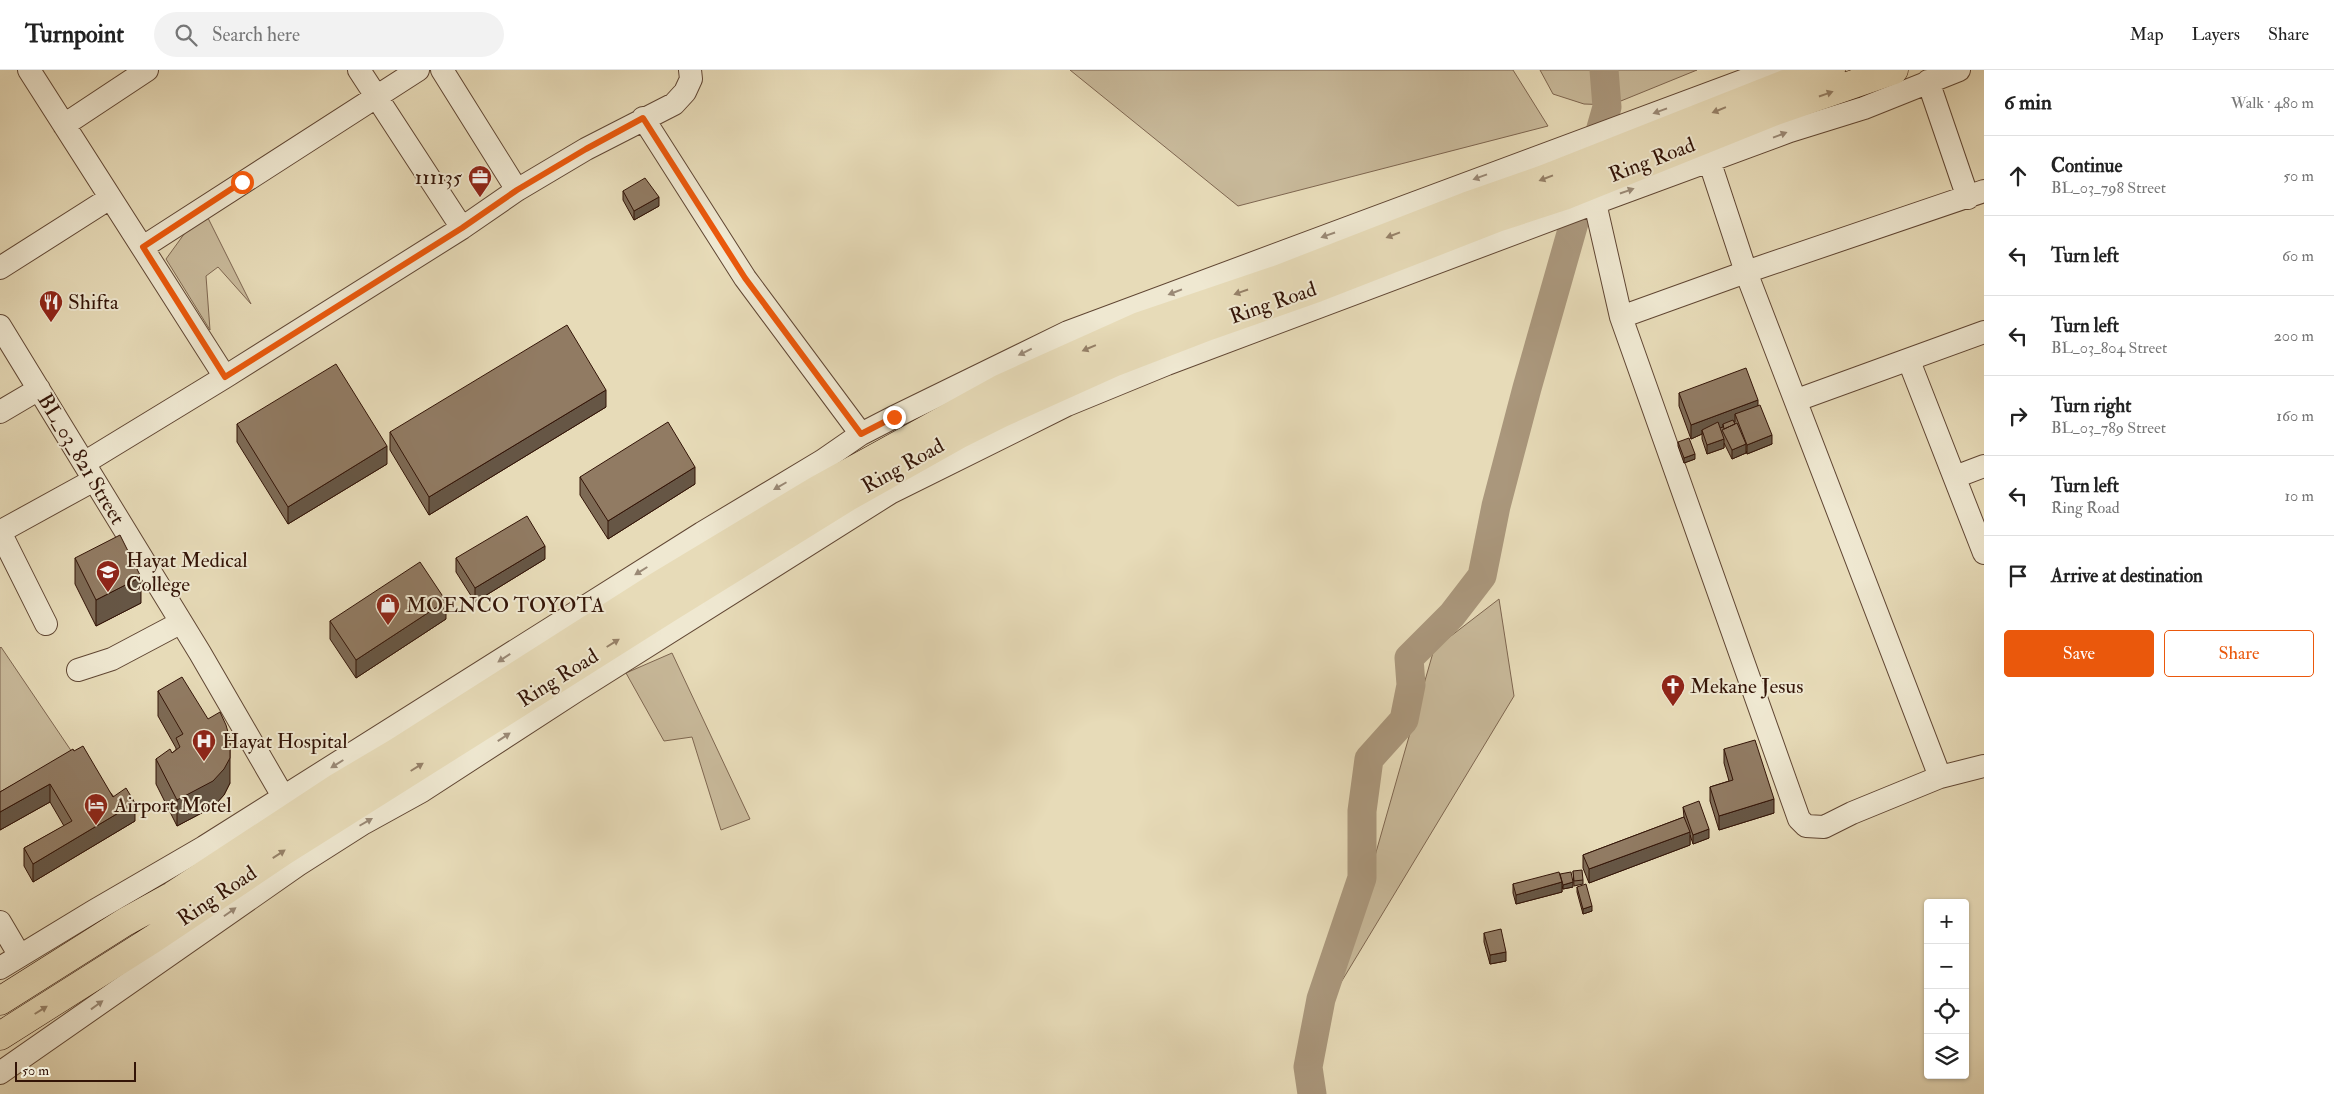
<!DOCTYPE html>
<meta charset="utf-8">
<style>
body{margin:0;font-family:"IM FELL Double Pica",serif;background:#f2f2f2;color:#222}
.controls{position:absolute;right:15px;bottom:15px;display:grid;overflow:hidden;border-radius:5px;box-shadow:0 1px 4px #0004}
.controls button{width:45px;height:45px;display:grid;place-items:center;padding:0;border:0;border-bottom:1px solid #e0e0e0;background:#fff;color:#222;font:25px sans-serif}
.scale{position:absolute;left:15px;bottom:12px;width:121px;box-sizing:border-box;padding-left:5px;border:2px solid #331407;border-top:0;font-size:14px;line-height:18px;white-space:nowrap;color:#331407;-webkit-text-stroke:4px #efe8d1;paint-order:stroke}
.stop{position:absolute;width:15px;height:15px;margin:-11px;border:4px solid #ea580c;border-radius:50%;background:#fff}
.stop.end{background:#ea580c;border-color:#fff;box-shadow:0 1px 5px #0008}
.list{margin:0;padding:0;list-style:none}
h2{display:flex;justify-content:space-between;align-items:center;height:65px;margin:0;padding:0 20px;font-size:21px}
h2 small{font-size:16px;font-weight:400;color:#767676}
.list li{display:grid;grid-template-columns:32px 1fr auto;gap:15px;align-items:center;box-sizing:border-box;height:80px;padding:0 20px;border-top:1px solid #e0e0e0}
.list b{display:block;font-size:19px;white-space:nowrap}
.list p{margin:0;font-size:16px;white-space:nowrap;color:#767676}
.list em{font-size:16px;font-style:normal;color:#767676}
.actions{display:flex;gap:10px;padding:15px 20px}
.actions a{flex:1;padding:11px 0;border:1px solid #ea580c;border-radius:5px;text-align:center;font-size:18px;color:#ea580c}
.actions .main{background:#ea580c;color:#fff}
.icon{flex:none;width:28px;height:28px;fill:none;stroke:currentColor;stroke-width:2;stroke-linecap:round;stroke-linejoin:round}
.map{position:relative;flex:none;width:1984px;height:1024px;overflow:hidden}
header{display:flex;align-items:center;gap:30px;box-sizing:border-box;height:70px;padding:0 25px;background:#fff;border-bottom:1px solid #e0e0e0}
header strong{font-size:24px}
nav{display:flex;gap:28px;margin-inline-start:auto;font-size:18px}
.search{width:350px;height:45px;background:#f2f2f2;display:flex;align-items:center;gap:12px;box-sizing:border-box;padding:0 18px;border-radius:28px;color:#767676;font-size:19px}
main{display:flex}
aside{flex:1;background:#fff}
.map>svg:first-child{display:block}
.green{fill:#c8b99a;stroke:#7e6650}
.lines{fill:none;stroke-linecap:round;stroke-linejoin:round}
.river{stroke:#aa977c;stroke-width:29}
.minor-casing{stroke:#604633;stroke-width:24}
.highway-casing{stroke:#331407;stroke-width:29}
.minor{stroke:#efe8d1;stroke-width:22}
.highway{stroke:#e7dbb8;stroke-width:28}
.wall{fill:#7d6a55;stroke:#331407}
.shaded-wall{fill:#665645;stroke:#331407}
.building{fill:#917b63;stroke:#331407}
.oneway{fill:#968168}
.oneway2{fill:#9a8976}
.route{stroke:#ea580c;stroke-width:6}
.labels{text-anchor:middle;dominant-baseline:central;stroke-width:4;stroke-linejoin:round;paint-order:stroke}
.street-label{font-size:21px;fill:#331407;stroke:#efe8d1}
.poi-label{font-size:21px;fill:#331407;stroke:#efe8d1;text-anchor:start}
</style>
<header>
<strong>Turnpoint</strong>
<div class="search"><svg class="icon" aria-label="search" viewBox="0 0 24 24"><circle cx="10" cy="10" r="6"/><path d="M15 15l6 6"/></svg>Search here</div>
<nav><a>Map</a><a>Layers</a><a>Share</a></nav>
</header>
<main>
<div class="map">
<svg width="1984" height="1024" viewBox="0 0 1984 1024">
<rect width="100%" height="100%" fill="#e7dbb8"/>
<filter id="stains"><feTurbulence type="fractalNoise" baseFrequency=".004" numOctaves="4"/><feColorMatrix values="0 0 0 0 .2 0 0 0 0 .09 0 0 0 0 .02 0 0 0 .5 -.17"/></filter>
<radialGradient id="worn" r=".72"><stop offset=".6" stop-color="#630" stop-opacity="0"/><stop offset="1" stop-color="#630" stop-opacity=".3"/></radialGradient>
<path class="green" d="M1070,0H1513L1548,56L1238,136Z
M1540,0H1697L1611,35L1584,34L1553,24Z
M203,138L251,234L218,197L206,206L210,260L166,189Z
M1499,529L1514,626L1337,919L1434,579Z
M1,577L72,682L0,724V578Z
M672,583L750,749L721,760L692,667L664,671L626,603Z"/>
<g class="lines">
<path class="river" d="M1312,1024L1308,997L1321,929L1362,808V741L1369,689L1404,650L1411,615L1409,588L1452,545L1482,506L1496,436L1527,318L1607,37L1604,0"/>
<g class="minor-casing">
<path id="minor" d="M29,0L225,307
M359,0L462,158
M442,0L517,120
M1928,11L1968,128
M643,48L745,208L861,364
M64,55L147,0
M1710,93L1746,202L1940,707
M1595,133L1621,247L1799,749L1806,756L1824,757L1852,743L1940,707L1984,696
M143,177L418,0
M0,198L110,128
M1621,247L1746,202L1984,121
M0,256L200,583L284,728
M1909,291L1984,483
M1797,330L1984,262
M0,342L39,319
M84,393L225,307L462,158L517,120L586,79L674,34L685,22L691,9L690,0
M1955,407L1984,396
M46,554L3,468V460L94,410
M78,600L112,589L180,553
M0,852L20,886
M0,898L94,841L204,777L702,463L822,391L861,364L894,347L1068,262L1772,0
M0,1003L298,795L364,753L422,721L576,621L890,423L1067,335L1167,294L1595,133L1790,61L1864,38L1959,0"/>
</g>
<g class="highway-casing">
<path id="highway" d="M0,931L125,852L172,826L338,717L397,682L656,517L817,420L1002,318L1140,256L1279,209L1467,136L1544,109L1785,14L1831,0
M0,966L153,869L284,781L669,538L846,428L958,365L1002,343L1113,293L1209,256L1317,218L1497,148L1564,126L1773,42L1894,0"/>
</g>
<use href="#minor" class="minor"/>
<use href="#highway" class="highway"/>
</g>
<path class="wall" d="M623,121L659,136L634,150L623,130Z
M1679,323L1758,336L1772,374L1747,384L1746,381V383L1732,389L1724,373V378L1707,384L1702,369V364L1691,369L1679,336Z
M606,337L429,445L390,380V362Z
M237,354L387,394L288,454L237,372Z
M1678,372L1695,389L1684,393L1678,376Z
M580,407L695,414L608,469L580,425Z
M75,488L141,533L96,556L75,514Z
M456,488L545,489L475,532L456,502Z
M446,549L356,608L330,569V551Z
M158,621L230,713L224,725L213,737L177,756L156,714V689L172,683L176,680V678L158,646Z
M1724,679L1774,743L1719,760L1710,731V717L1729,711L1724,693Z
M74,681L135,751L33,812L24,796V778L64,756L50,732L0,760V722Z
M1683,737L1709,768L1693,774L1690,765V775L1589,813L1583,798V785L1684,747Z
M1573,801L1583,810V814L1574,816Z
M1560,806L1573,817L1563,819L1562,816V822L1516,834L1513,823V814Z
M1577,817L1592,841L1583,844L1577,822Z
M1484,863L1506,891L1490,894L1484,872Z"/>
<path class="shaded-wall" d="M659,127V136L634,150V141Z
M606,320V337L429,445V427Z
M1758,330V344H1735V352L1724,356L1723,354V357L1703,364L1702,360V364L1691,369V355Z
M1772,365V374L1747,384V375Z
M1724,369V378L1707,384V375Z
M1746,374V383L1732,389V380Z
M387,376V394L288,454V437Z
M1695,384V389L1684,393V388Z
M695,397V414L608,469V451Z
M545,476V489L475,532V518Z
M141,507V533L96,556V530Z
M446,531V549L356,608V590Z
M230,669V713L224,725L213,737L177,756V730Z
M50,714V732L0,760V742Z
M1774,729V743L1719,760V746Z
M135,733V751L33,812V794Z
M1709,759V768L1693,774V765Z
M1690,762V775L1589,813V799Z
M1562,812V822L1516,834V825Z
M1573,812V817L1563,819V815Z
M1592,836V841L1583,844V839Z
M1506,882V891L1490,894V885Z"/>
<path class="building" d="M645,108L659,127L634,141L623,121Z
M567,255L606,320L429,427L390,362Z
M336,294L387,376L288,437L237,354Z
M1746,298L1758,330L1691,355L1679,323Z
M1760,335L1772,365L1747,375L1735,344Z
M1733,350L1735,354L1724,359L1723,354Z
M668,352L695,397L608,451L580,407Z
M1718,352L1724,369L1707,375L1702,360Z
M1737,353L1746,374L1732,380L1722,360Z
M1689,368L1695,384L1684,388L1678,372Z
M527,446L545,476L475,518L456,488Z
M120,465L141,507L96,530L75,488Z
M420,492L446,531L356,590L330,551Z
M182,607L208,649L220,642L226,655L230,669V688L224,699L213,711L177,730L156,689L170,679L172,683L180,677L176,668L183,664L158,621Z
M1755,670L1774,729L1719,746L1710,717L1733,710L1724,679Z
M83,676L113,727L126,718L135,733L33,794L24,778L72,751L50,714L0,742V722L73,679L74,681Z
M1699,731L1709,759L1693,765L1683,737Z
M1684,747L1690,762L1589,799L1583,785Z
M1582,800L1583,810L1574,811L1573,801Z
M1559,802L1562,812L1516,825L1513,814Z
M1571,802L1573,812L1563,815L1560,804Z
M1586,814L1592,836L1583,839L1577,817Z
M1501,859L1506,882L1490,885L1484,863Z"/>
<defs><path id="oneway-solid" d="M-6-.8H1V-3.2L6.5 0L1 3.2V.8H-6Z" transform="scale(1.25)"/></defs>
<g class="oneway">
<use href="#oneway-solid" transform="translate(1826 24) rotate(-19)"/>
<use href="#oneway-solid" transform="translate(1719 40) rotate(158)"/>
<use href="#oneway-solid" transform="translate(1546 108) rotate(159)"/>
<use href="#oneway-solid" transform="translate(1393 165) rotate(159)"/>
<use href="#oneway-solid" transform="translate(1241 222) rotate(161)"/>
<use href="#oneway-solid" transform="translate(1089 278) rotate(157)"/>
<use href="#oneway-solid" transform="translate(613 573) rotate(-32)"/>
<use href="#oneway-solid" transform="translate(417 697) rotate(-32)"/>
<use href="#oneway-solid" transform="translate(279 784) rotate(-33)"/>
<use href="#oneway-solid" transform="translate(41 940) rotate(-32)"/>
</g>
<g class="oneway2">
<use href="#oneway-solid" transform="translate(1660 41) rotate(160)"/>
<use href="#oneway-solid" transform="translate(1780 65) rotate(-21)"/>
<use href="#oneway-solid" transform="translate(1480 107) rotate(160)"/>
<use href="#oneway-solid" transform="translate(1627 121) rotate(-19)"/>
<use href="#oneway-solid" transform="translate(1328 165) rotate(161)"/>
<use href="#oneway-solid" transform="translate(1175 222) rotate(159)"/>
<use href="#oneway-solid" transform="translate(1025 282) rotate(154)"/>
<use href="#oneway-solid" transform="translate(780 416) rotate(150)"/>
<use href="#oneway-solid" transform="translate(641 501) rotate(148)"/>
<use href="#oneway-solid" transform="translate(504 588) rotate(147)"/>
<use href="#oneway-solid" transform="translate(504 667) rotate(-33)"/>
<use href="#oneway-solid" transform="translate(337 694) rotate(148)"/>
<use href="#oneway-solid" transform="translate(366 752) rotate(-30)"/>
<use href="#oneway-solid" transform="translate(230 842) rotate(-35)"/>
<use href="#oneway-solid" transform="translate(97 935) rotate(-36)"/>
</g>
<g class="lines">
<path class="route" d="M242,112L143,177L225,307L462,158L517,120L586,79L643,48L745,208L861,364L894,347"/>
</g>
<defs>
<g id="office-pin" transform="scale(1.25)"><path d="M0 17L-7.5 6A9.5 9.5 0 1 1 7.5 6Z" fill="#8f2418" stroke="#efe8d1"/><path d="M-6-3h4V-5.5h4V-3h4V5H-6ZM-1-4.5V-3h2v-1.5ZM-6 0V1H6V0Z" fill="#fff"/></g>
<g id="restaurant-pin" transform="scale(1.25)"><path d="M0 17L-7.5 6A9.5 9.5 0 1 1 7.5 6Z" fill="#8f2418" stroke="#efe8d1"/><path d="M-5-6h1v4h1v-4h1v4h1v-4h1v5L-1.5 .5V6h-2V.5L-5-1ZM5-6V6H3V1.5H1.5Q1.5-4 5-6Z" fill="#fff"/></g>
<g id="university-pin" transform="scale(1.25)"><path d="M0 17L-7.5 6A9.5 9.5 0 1 1 7.5 6Z" fill="#8f2418" stroke="#efe8d1"/><path d="M0-5L7-2L0 1L-7-2ZM-4 1L0 2.5L4 1V4Q0 6-4 4Z" fill="#fff"/></g>
<g id="shop-pin" transform="scale(1.25)"><path d="M0 17L-7.5 6A9.5 9.5 0 1 1 7.5 6Z" fill="#8f2418" stroke="#efe8d1"/><path d="M-5-2.5h2.3a2.7 3.5 0 0 1 5.4 0H5L5.5 6h-11ZM-1.5-2.5h3a1.5 2.3 0 0 0-3 0Z" fill="#fff"/></g>
<g id="church-pin" transform="scale(1.25)"><path d="M0 17L-7.5 6A9.5 9.5 0 1 1 7.5 6Z" fill="#8f2418" stroke="#efe8d1"/><path d="M-1.2-6h2.4v3.5h3.3v2.4h-3.3V6h-2.4V-.1h-3.3v-2.4h3.3Z" fill="#fff"/></g>
<g id="hospital-pin" transform="scale(1.25)"><path d="M0 17L-7.5 6A9.5 9.5 0 1 1 7.5 6Z" fill="#8f2418" stroke="#efe8d1"/><path d="M-5-5h3v3.5h4V-5h3V5h-3V1.5h-4V5h-3Z" fill="#fff"/></g>
<g id="hotel-pin" transform="scale(1.25)"><path d="M0 17L-7.5 6A9.5 9.5 0 1 1 7.5 6Z" fill="#8f2418" stroke="#efe8d1"/><path d="M-6-4.5h1.5V1H6V5H4.5V3h-9V5H-6ZM-4 0a1.8 1.8 0 1 1 3.6 0ZM.5 0V-2.5h3Q6-2.5 6 0Z" fill="#fff"/></g>
</defs>
<g fill-rule="evenodd">
<use href="#office-pin" x="480" y="107"/>
<use href="#restaurant-pin" x="51" y="232"/>
<use href="#university-pin" x="108" y="502"/>
<use href="#shop-pin" x="388" y="535"/>
<use href="#church-pin" x="1673" y="616"/>
<use href="#hospital-pin" x="204" y="671"/>
<use href="#hotel-pin" x="96" y="735"/>
</g>
<g class="labels">
<g class="street-label">
<text transform="translate(1652 90) rotate(-21)">Ring Road</text>
<text transform="translate(1273 233) rotate(-19)">Ring Road</text>
<text transform="translate(81 389) rotate(59)">BL_03_821 Street</text>
<text transform="translate(903 396) rotate(-29)">Ring Road</text>
<text transform="translate(558 608) rotate(-32)">Ring Road</text>
<text transform="translate(217 826) rotate(-34)">Ring Road</text>
</g>
<g class="poi-label">
<text x="462" y="107" text-anchor="end">111135</text>
<text x="68" y="232">Shifta</text>
<text x="126" y="490">Hayat Medical<tspan x="126" dy="24">College</tspan></text>
<text x="406" y="535">MOENCO TOYOTA</text>
<text x="1690" y="616">Mekane Jesus</text>
<text x="222" y="671">Hayat Hospital</text>
<text x="114" y="735">Airport Motel</text>
</g>
</g>
<rect width="100%" height="100%" filter="url(#stains)"/>
<rect width="100%" height="100%" fill="url(#worn)"/>
</svg>
<div class="controls">
<button>+</button>
<button>−</button>
<button><svg class="icon" aria-label="locate" viewBox="0 0 24 24"><circle cx="12" cy="12" r="6"/><path d="M12 2v4M12 18v4M2 12h4M18 12h4"/></svg></button>
<button><svg class="icon" aria-label="layers" viewBox="0 0 24 24"><path d="M12 4l9 5-9 5-9-5zM3 14l9 5 9-5"/></svg></button>
</div>
<div class="scale">50 m</div>
<div class="stop" style="left:242px;top:112px"></div>
<div class="stop end" style="left:894px;top:347px"></div>
</div>
<aside>
<h2>6 min<small>Walk · 480 m</small></h2>
<ul class="list">
<li><svg class="icon" aria-label="ahead" viewBox="0 0 24 24"><path d="M12 20V5M6 11l6-6 6 6"/></svg><div><b>Continue</b><p>BL_03_798 Street</p></div><em>50 m</em></li>
<li><svg class="icon" aria-label="left" viewBox="0 0 24 24"><path d="M17 20v-9H6M10 6l-5 5 5 5"/></svg><div><b>Turn left</b></div><em>60 m</em></li>
<li><svg class="icon" aria-label="left" viewBox="0 0 24 24"><path d="M17 20v-9H6M10 6l-5 5 5 5"/></svg><div><b>Turn left</b><p>BL_03_804 Street</p></div><em>200 m</em></li>
<li><svg class="icon" aria-label="right" viewBox="0 0 24 24"><path d="M7 20v-9h11M14 6l5 5-5 5"/></svg><div><b>Turn right</b><p>BL_03_789 Street</p></div><em>160 m</em></li>
<li><svg class="icon" aria-label="left" viewBox="0 0 24 24"><path d="M17 20v-9H6M10 6l-5 5 5 5"/></svg><div><b>Turn left</b><p>Ring Road</p></div><em>10 m</em></li>
<li><svg class="icon" aria-label="arrive" viewBox="0 0 24 24"><path d="M6 21V4h12l-3 4 3 4H6"/></svg><div><b>Arrive at destination</b></div></li>
</ul>
<div class="actions"><a class="main">Save</a><a>Share</a></div>
</aside>
</main>
